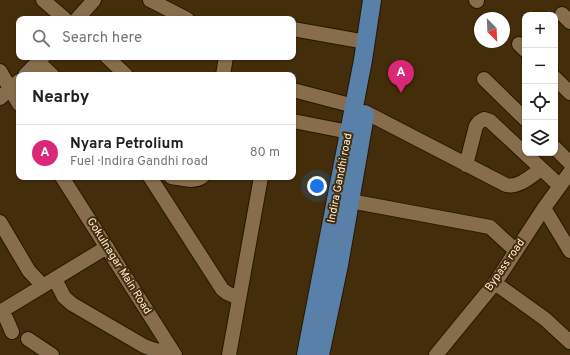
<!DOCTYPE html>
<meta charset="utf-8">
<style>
body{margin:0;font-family:Overpass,sans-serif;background:#f2f2f2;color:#202124}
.controls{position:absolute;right:12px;top:12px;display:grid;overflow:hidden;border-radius:8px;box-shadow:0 1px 3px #0004}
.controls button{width:36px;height:36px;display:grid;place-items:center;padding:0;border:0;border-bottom:1px solid #e0e0e0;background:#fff;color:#202124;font:20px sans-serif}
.compass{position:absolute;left:474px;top:12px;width:36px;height:36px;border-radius:50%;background:#fff;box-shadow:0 1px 3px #0004;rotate:156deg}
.you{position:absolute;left:317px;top:186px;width:14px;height:14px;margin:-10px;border:3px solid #fff;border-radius:50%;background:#1a73e8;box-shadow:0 0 0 6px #1a73e833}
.badge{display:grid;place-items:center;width:26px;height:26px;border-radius:50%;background:#db2777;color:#fff;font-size:13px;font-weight:700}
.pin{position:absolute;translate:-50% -33px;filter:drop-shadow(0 1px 2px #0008)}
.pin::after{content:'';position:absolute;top:21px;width:14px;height:12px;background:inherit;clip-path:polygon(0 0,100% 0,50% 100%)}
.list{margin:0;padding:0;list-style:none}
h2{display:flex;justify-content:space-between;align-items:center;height:52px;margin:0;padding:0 16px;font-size:17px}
h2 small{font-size:13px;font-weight:400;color:#757577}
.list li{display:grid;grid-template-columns:26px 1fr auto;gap:12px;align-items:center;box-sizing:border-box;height:56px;padding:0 16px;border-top:1px solid #e0e0e0}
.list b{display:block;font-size:15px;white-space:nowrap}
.list p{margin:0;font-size:13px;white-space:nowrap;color:#757577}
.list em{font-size:13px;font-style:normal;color:#757577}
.icon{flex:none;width:22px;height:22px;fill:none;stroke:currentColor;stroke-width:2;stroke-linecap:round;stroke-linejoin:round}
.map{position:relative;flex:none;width:570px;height:355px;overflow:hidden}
.search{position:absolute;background:#fff;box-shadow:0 1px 3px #0004;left:16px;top:16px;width:280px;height:44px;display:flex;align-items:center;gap:10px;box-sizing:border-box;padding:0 14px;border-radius:8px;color:#757577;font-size:15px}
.panel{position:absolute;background:#fff;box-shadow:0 1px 3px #0004;left:16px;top:72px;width:280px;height:108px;border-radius:8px}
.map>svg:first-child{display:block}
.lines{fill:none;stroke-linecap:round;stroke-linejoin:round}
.minor-casing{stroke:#271600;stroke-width:16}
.major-casing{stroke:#271600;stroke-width:20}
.minor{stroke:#876d4b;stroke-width:14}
.major{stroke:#5880a8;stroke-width:18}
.labels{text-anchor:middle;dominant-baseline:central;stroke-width:4;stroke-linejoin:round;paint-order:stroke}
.street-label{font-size:11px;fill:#ffefdd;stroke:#442d0a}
</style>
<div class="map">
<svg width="570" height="355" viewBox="0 0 570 355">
<rect width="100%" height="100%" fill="#442d0a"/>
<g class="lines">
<g class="minor-casing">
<path id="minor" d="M43,0L65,19
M150,0L187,19
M476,0L477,1
M562,14L570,22
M77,19L94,0
M293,29L366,42
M519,44L525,50
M107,57L126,75
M38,62L52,75
M0,71L19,104
M25,75L43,57
M223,75L226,57
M555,78L570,93
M484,79L525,119
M293,90L354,106
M0,98L19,81
M365,112L506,185C519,188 531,176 541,169
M293,121L349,132
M555,148L570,163
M466,165L476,126L479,122L484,119L490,121L560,186
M62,177L175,355
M150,177L222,289L227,293L239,298
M171,177C180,178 193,183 202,177
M350,201L490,227L516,251
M544,208L570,251
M0,222L29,271L43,286
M55,279L64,297L72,304L144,346L152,349L175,355
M495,283L545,319L570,342
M3,311L12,332
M0,312L107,247
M28,339L52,355
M229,355L261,177
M436,355L495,283L544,208L570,172"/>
</g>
<g class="major-casing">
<path id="major" d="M306,355L363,60L372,0
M320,355L339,265L365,115"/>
</g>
<use href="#minor" class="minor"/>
<use href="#major" class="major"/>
</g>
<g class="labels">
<g class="street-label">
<text transform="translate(340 178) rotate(-79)">Indira Gandhi road</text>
<text transform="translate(505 265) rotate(-55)">Bypass road</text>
<text transform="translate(119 266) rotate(58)">Gokulnagar Main Road</text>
</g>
</g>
</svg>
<div class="controls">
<button>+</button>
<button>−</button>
<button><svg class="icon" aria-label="locate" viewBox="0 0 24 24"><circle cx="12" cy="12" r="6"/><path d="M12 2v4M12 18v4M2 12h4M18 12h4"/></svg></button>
<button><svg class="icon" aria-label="layers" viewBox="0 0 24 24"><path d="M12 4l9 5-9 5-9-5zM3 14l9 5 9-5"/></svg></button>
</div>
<svg class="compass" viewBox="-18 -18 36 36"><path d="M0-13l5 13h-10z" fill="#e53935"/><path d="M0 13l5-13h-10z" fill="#757577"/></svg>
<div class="you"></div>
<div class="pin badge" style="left:401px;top:93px">A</div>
<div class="search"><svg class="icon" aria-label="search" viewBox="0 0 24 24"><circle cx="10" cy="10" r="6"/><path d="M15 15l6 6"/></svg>Search here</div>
<section class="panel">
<h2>Nearby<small></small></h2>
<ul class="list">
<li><span class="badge">A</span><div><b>Nyara Petrolium</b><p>Fuel · Indira Gandhi road</p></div><em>80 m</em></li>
</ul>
</section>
</div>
